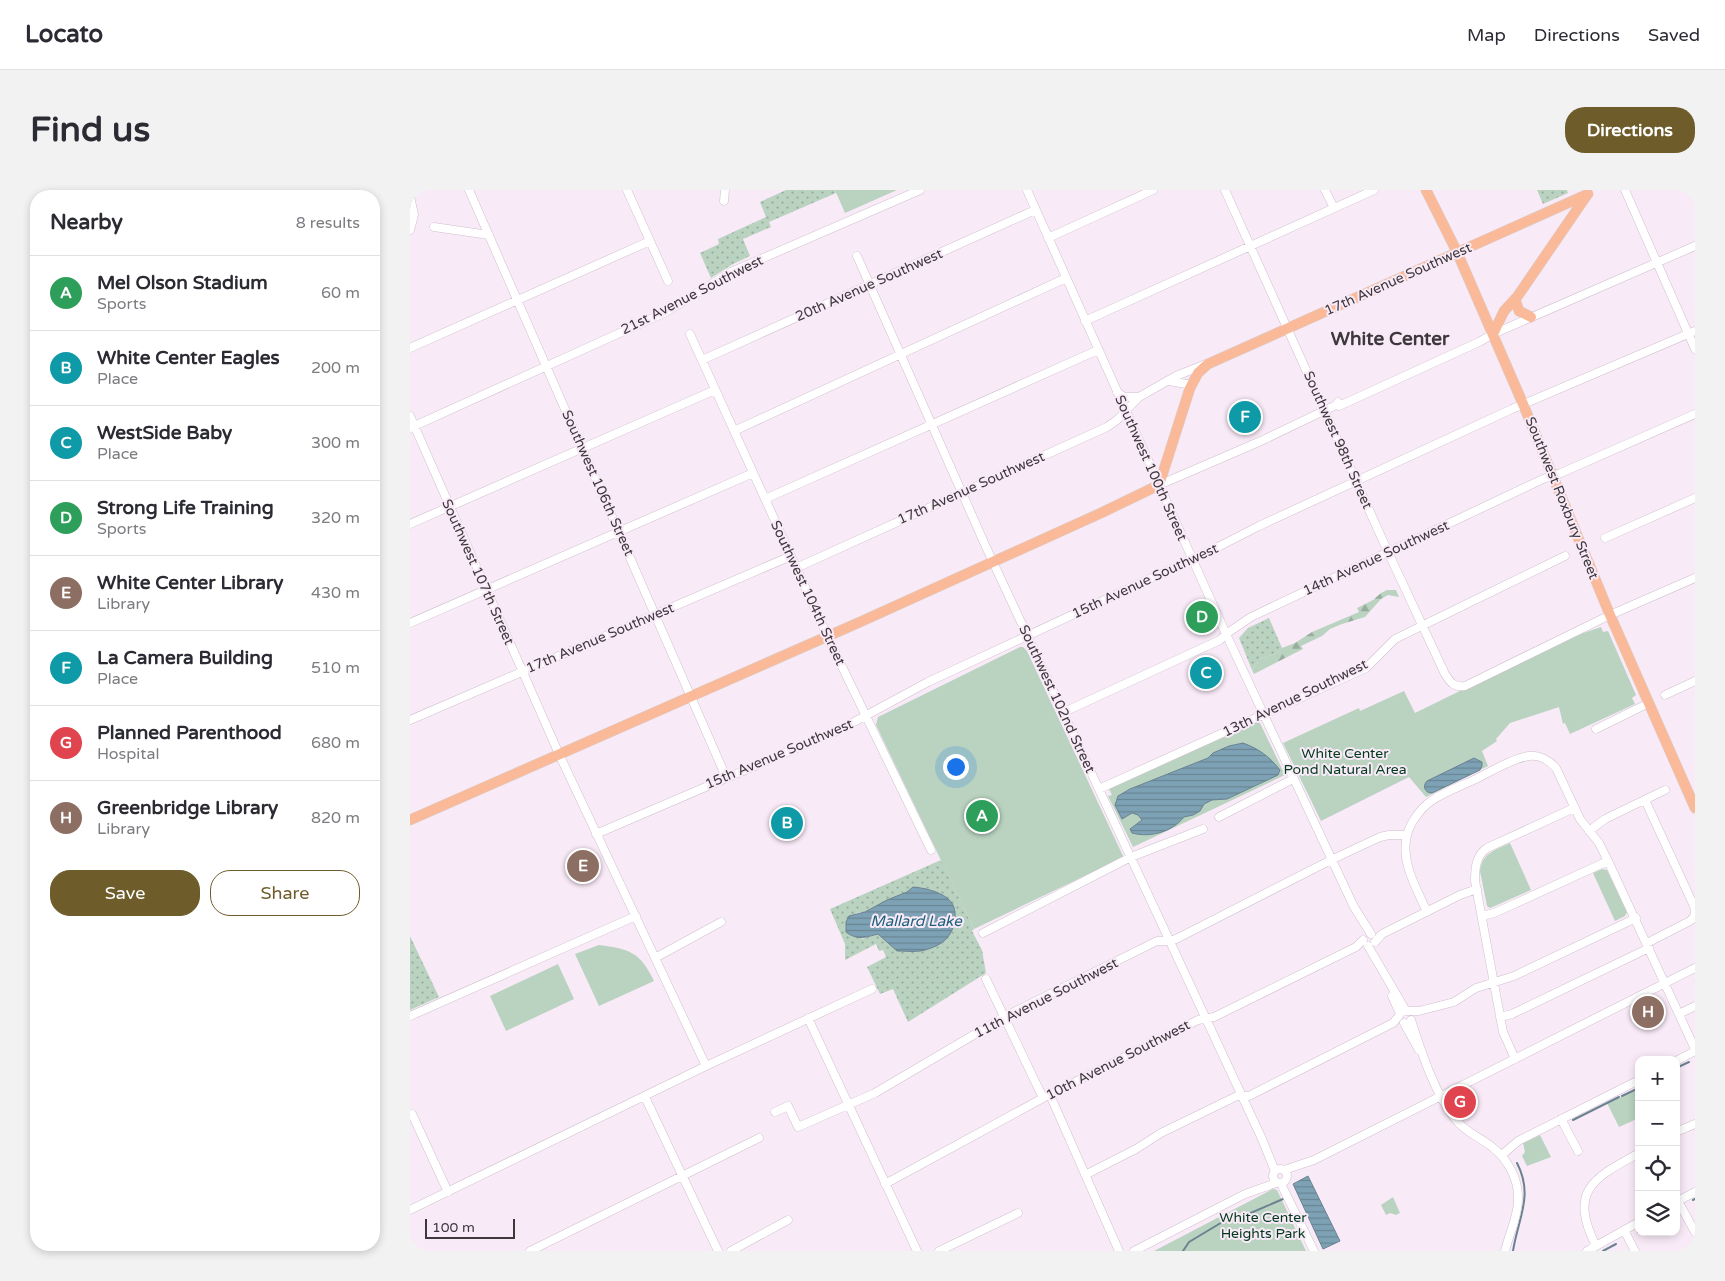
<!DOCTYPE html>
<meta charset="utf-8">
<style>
body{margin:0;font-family:"Varela Round",sans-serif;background:#f2f2f3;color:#2b2b33}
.controls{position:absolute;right:15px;bottom:15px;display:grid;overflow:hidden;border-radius:10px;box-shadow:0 2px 8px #0003}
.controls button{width:45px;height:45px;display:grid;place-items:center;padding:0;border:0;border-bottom:1px solid #e1e1e2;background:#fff;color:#2b2b33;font:25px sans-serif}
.scale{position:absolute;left:15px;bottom:12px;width:90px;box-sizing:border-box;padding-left:5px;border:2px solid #3e383d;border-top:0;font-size:14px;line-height:18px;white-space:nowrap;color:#3e383d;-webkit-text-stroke:4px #f9eaf7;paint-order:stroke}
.you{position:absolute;left:545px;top:576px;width:18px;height:18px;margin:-12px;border:4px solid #fff;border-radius:50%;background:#1a73e8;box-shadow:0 0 0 8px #1a73e833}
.badge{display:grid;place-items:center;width:32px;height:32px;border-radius:50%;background:#6e5d2b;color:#fff;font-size:16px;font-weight:700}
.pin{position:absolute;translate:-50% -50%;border:2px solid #fff;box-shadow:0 1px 5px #0006}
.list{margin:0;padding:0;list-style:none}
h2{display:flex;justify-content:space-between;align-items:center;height:65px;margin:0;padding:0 20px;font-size:21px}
h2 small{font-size:16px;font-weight:400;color:#7c7c81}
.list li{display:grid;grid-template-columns:32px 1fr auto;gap:15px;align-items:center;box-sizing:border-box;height:75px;padding:0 20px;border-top:1px solid #e1e1e2}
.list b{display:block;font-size:19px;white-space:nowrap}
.list p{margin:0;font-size:16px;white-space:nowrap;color:#7c7c81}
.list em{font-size:16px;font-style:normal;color:#7c7c81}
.actions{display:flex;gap:10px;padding:15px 20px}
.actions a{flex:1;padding:11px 0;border:1px solid #6e5d2b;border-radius:20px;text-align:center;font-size:18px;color:#6e5d2b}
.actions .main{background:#6e5d2b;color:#fff}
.icon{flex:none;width:28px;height:28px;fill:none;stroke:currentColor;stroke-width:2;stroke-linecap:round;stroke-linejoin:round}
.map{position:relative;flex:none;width:1285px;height:1061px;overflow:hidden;border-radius:20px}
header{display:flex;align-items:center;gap:30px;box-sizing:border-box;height:70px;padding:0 25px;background:#fff;border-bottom:1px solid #e1e1e2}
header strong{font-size:24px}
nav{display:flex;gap:28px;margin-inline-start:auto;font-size:18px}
.intro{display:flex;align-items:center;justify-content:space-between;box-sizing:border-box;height:120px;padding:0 30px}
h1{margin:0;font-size:35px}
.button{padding:12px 22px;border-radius:20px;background:#6e5d2b;color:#fff;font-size:18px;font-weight:700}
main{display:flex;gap:30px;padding:0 30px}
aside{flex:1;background:#fff;border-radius:20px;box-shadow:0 2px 8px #0003}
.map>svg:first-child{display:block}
.grass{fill:url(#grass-dots);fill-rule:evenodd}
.forest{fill:url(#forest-firs)}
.green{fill:#b9d3c0}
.water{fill:url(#water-rules);stroke:#6b8291}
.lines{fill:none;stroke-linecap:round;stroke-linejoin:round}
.stream{stroke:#6b8291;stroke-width:2}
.minor-casing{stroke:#cec0cd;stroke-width:9}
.major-casing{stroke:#d5d3d4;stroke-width:11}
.minor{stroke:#fff;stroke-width:8}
.major{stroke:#faba9a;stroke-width:10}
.labels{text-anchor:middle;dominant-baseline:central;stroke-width:4;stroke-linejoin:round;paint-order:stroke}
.street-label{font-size:14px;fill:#3e383d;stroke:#f9eaf7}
.park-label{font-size:14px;fill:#003a1b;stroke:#f9eaf7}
.water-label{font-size:15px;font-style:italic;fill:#1d607b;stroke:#f9eaf7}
.district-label{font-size:19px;font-weight:bold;fill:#3e383d;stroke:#f9eaf7}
</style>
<header>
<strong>Locato</strong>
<nav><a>Map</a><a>Directions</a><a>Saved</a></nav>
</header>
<div class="intro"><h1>Find us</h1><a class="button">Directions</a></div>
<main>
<aside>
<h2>Nearby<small>8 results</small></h2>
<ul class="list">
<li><span class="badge" style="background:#2e9e5b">A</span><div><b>Mel Olson Stadium</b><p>Sports</p></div><em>60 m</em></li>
<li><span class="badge" style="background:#0f9aa8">B</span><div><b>White Center Eagles</b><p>Place</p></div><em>200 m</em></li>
<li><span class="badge" style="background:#0f9aa8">C</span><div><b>WestSide Baby</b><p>Place</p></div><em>300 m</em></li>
<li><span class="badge" style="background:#2e9e5b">D</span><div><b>Strong Life Training</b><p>Sports</p></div><em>320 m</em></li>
<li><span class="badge" style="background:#8d6e63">E</span><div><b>White Center Library</b><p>Library</p></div><em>430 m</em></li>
<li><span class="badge" style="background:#0f9aa8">F</span><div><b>La Camera Building</b><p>Place</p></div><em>510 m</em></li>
<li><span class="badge" style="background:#e0444e">G</span><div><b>Planned Parenthood</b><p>Hospital</p></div><em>680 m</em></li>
<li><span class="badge" style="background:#8d6e63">H</span><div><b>Greenbridge Library</b><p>Library</p></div><em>820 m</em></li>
</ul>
<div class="actions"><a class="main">Save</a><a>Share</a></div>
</aside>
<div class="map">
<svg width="1285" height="1061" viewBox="0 0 1285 1061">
<defs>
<pattern id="grass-dots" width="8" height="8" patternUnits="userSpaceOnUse" patternTransform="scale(1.25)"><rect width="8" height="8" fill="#b9d3c0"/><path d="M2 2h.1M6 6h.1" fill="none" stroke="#98ac9d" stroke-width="1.8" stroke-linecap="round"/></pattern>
<pattern id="forest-firs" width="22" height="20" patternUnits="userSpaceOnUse" patternTransform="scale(1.25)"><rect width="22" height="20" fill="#b9d3c0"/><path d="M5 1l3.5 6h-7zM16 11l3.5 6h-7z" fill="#98ac9d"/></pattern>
<pattern id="water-rules" width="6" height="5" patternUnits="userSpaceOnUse" patternTransform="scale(1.25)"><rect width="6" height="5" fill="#7ea2b5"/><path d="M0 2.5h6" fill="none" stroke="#698594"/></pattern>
</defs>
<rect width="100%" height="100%" fill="#f9eaf7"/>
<path class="grass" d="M376,0H425L426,3L359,32L361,37L333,49L340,66L323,74L301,88L290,63L309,54L308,49L356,27L350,12Z
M1127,0H1157L1158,3L1133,14Z
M859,428L872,458L865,464L850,469L842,480L829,448L838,438Z
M531,670L564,739L562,741L572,760L576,783L498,832L483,799L470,804L457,777L476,767L473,760L469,761L466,754L435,770V754L420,719ZM497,702L498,761H487L468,743L452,749L446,723L455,722Z
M0,746L29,807L0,820Z"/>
<path class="forest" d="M977,400H986L989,407L978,405L971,409L955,427L932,434L920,439L912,446L891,456L893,459L844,484L842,480L850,469L865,464L872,458L885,453L902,442L949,422L947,418L963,410L971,403Z"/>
<path class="green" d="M425,0H487L435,23Z
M1191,437L1193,442L1198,441L1226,505L1222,508L1225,514L1160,544L1155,533L1153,534L1149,517L1100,533L1086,549L1087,551L1072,561L1078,576L1016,607L999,587L911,631L873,553L949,518L950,521L994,501L1005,523L1156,449Z
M610,457H613L617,461L713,666L710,669L564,739L466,535L468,527Z
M849,531L875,585L723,657L698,606L702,605L699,599Z
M1100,653L1121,700L1080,718L1077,716L1070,681C1072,663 1085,660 1100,653Z
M1192,679L1197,680L1217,722L1215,726L1205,731L1183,683Z
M189,755C220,759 230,762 244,791L189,816L165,764Z
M148,774L164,809L96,841L80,806Z
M1226,901L1229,908V928L1209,937L1197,913Z
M1130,945L1141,967L1117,976L1112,966L1115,962L1113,953Z
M863,999L867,1000L896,1061H744Z
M983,1007L990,1023L986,1025L980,1023L976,1025L971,1015Z"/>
<path class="water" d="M833,553C849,559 859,566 870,580L868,585L817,609L802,610L794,614L790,621L783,625L774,627C762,642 740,648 722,643L720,639L732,630L728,625L722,623L712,629L705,615L708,606L720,599L798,568L803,563L819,556Z
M1064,568L1072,572V576L1070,580L1022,603C1015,603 1012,596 1017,591Z
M503,697C514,698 528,701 537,708C550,717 546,740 535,750C530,755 518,760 510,761C503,762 494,761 487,761L468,744C456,747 448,751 436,742V732L439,726L455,722L477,710L497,702Z
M898,986L930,1051L913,1059L883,994Z"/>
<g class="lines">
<path class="stream" d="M1266,878L1279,872
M1212,906L1229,898
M1163,930L1209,907
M1283,1010L1285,1009
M1228,1042L1229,1041
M773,1061L779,1052L819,1028L836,1025L873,1009
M1103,1061C1108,1028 1124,1006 1107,973
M1193,1061L1206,1054"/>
<g class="minor-casing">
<path id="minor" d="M59,0L316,587
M217,0L258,91
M617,0L816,444L944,717L961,744
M815,0L978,362L1035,484C1040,492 1044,498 1055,496L1200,425L1285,388
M915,0L924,18
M1215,0L1285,159
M0,6L4,25L0,40
M314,11L315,0
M24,37L79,45
M638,48L743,0
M447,66L576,357L852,949L865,981
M675,131L964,0
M280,144L422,456L521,660
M0,158L240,51
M292,170L625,20
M759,191L782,195
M707,202L714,207H729
M926,215L929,216L1069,152L1083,144L1285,56
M0,226L149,564L296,876
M0,238L256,122L321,82L510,0
M324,241L656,88
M749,295L851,251L926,215L928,212
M355,309L688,160
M0,334L305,200
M1195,348L1285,308
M386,378L697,237L707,230L729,207L766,186L796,174
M0,433L343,283
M1255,505L1285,491
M654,522L810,450L816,444L841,427L1133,289L1151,283L1285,224
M0,530L381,366
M1186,539L1239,513
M689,599L956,478L985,449L1155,366
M1235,610L1284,716L1285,722
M809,627L883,589
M1179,641L1195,629L1255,600
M186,644L431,539L518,492L804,359L849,336L1102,219L1285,141
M1017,722C1007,699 990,672 997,645C1000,633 1010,619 1021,611C1034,602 1051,596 1066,589C1080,582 1103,568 1119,566C1129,565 1139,570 1146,578L1170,629L1189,653L1198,671L1285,859
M1072,726L1084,723L1102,715L1198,671
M573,743L721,667L793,639
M965,752L972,744L1050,705L1067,699
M1237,753L1280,731L1284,727L1285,722
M958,756L996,821
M245,768L311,732
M576,789L633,908
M982,806L990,824
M998,821H1009L1044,812L1066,798L1104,786L1226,728
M1269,824L1285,816
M0,826L226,726
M1090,827L1102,824L1239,758
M398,828L507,1061
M1001,830C1011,861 1025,905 1046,930C1056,943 1070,947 1082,957C1098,969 1109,990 1108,1010C1108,1027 1099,1044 1095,1061
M994,833L1009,860
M1105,869L1093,842L1065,691C1065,677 1066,666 1077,658L1164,618
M1266,871L1285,861
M640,905L709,1061
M235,907L308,1061
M365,922L378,916L388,937L465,903L594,827L747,751H761L768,748L921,670L970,647L979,645H997
M2,924L38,1002
M1151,929L1168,961
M1266,942L1285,934
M1092,965L1108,951L1229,890
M863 986a7 7 0 1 1 14 0a7 7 0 1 1-14 0Z
M874,980L904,970L1285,778
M675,985L726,959L751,943L827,906H839L983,833L989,826
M475,994L633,908L788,830L804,827L946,757L953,750
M871,994L904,1061
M1268,1011L1285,1042
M1266,1012L1285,1002
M0,1020L296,876L462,799
M1214,1040L1225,1061
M1186,1056C1158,1000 1184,988 1229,963
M120,1061L349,948
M321,1061L378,1030
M529,1061L608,1023
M724,1061L835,1004L866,993
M1177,1061L1229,1032"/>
</g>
<g class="major-casing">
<path id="major" d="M1016,0L1047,62L1113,214L1200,425L1285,618
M1105,109L1109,121L1121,127
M1083,144L1094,121L1107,107L1177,5
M0,630L450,432L691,323L749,295L780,198L788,183L798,174L1178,4"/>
</g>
<use href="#minor" class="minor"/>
<use href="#major" class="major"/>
</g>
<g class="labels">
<g class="street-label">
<text transform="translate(988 89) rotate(-24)">17th Avenue Southwest</text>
<text transform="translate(459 95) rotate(-24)">20th Avenue Southwest</text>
<text transform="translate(282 105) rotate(-27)">21st Avenue Southwest</text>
<text transform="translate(928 250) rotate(66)">Southwest 98th Street</text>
<text transform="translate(741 278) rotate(66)">Southwest 100th Street</text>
<text transform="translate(188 293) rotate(66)">Southwest 106th Street</text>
<text transform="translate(561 298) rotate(-24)">17th Avenue Southwest</text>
<text transform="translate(1152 308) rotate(68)">Southwest Roxbury Street</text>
<text transform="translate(966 368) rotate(-25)">14th Avenue Southwest</text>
<text transform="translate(68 382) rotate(66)">Southwest 107th Street</text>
<text transform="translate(735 391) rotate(-25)">15th Avenue Southwest</text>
<text transform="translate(398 403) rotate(65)">Southwest 104th Street</text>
<text transform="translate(190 448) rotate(-23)">17th Avenue Southwest</text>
<text transform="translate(885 508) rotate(-26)">13th Avenue Southwest</text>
<text transform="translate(647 509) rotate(65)">Southwest 102nd Street</text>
<text transform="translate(369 564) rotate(-23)">15th Avenue Southwest</text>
<text transform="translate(636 808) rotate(-27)">11th Avenue Southwest</text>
<text transform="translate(708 870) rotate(-27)">10th Avenue Southwest</text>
</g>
<g class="park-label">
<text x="935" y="563">White Center<tspan x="935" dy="16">Pond Natural Area</tspan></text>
<text x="853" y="1027">White Center<tspan x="853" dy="16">Heights Park</tspan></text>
</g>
<g class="water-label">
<text x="506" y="731">Mallard Lake</text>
</g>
<g class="district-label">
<text x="980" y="149">White Center</text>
</g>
</g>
</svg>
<div class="controls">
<button>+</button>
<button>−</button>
<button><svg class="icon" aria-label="locate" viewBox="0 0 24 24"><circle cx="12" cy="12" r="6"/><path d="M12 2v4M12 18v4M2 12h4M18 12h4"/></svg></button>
<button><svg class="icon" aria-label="layers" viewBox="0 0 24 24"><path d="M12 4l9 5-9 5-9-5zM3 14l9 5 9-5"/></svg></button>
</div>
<div class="scale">100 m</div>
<div class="you"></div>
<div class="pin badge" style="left:572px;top:626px;background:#2e9e5b">A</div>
<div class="pin badge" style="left:377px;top:633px;background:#0f9aa8">B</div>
<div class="pin badge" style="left:796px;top:483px;background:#0f9aa8">C</div>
<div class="pin badge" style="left:792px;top:427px;background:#2e9e5b">D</div>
<div class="pin badge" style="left:173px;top:676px;background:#8d6e63">E</div>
<div class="pin badge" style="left:835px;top:227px;background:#0f9aa8">F</div>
<div class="pin badge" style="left:1050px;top:912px;background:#e0444e">G</div>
<div class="pin badge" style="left:1238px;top:822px;background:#8d6e63">H</div>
</div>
</main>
